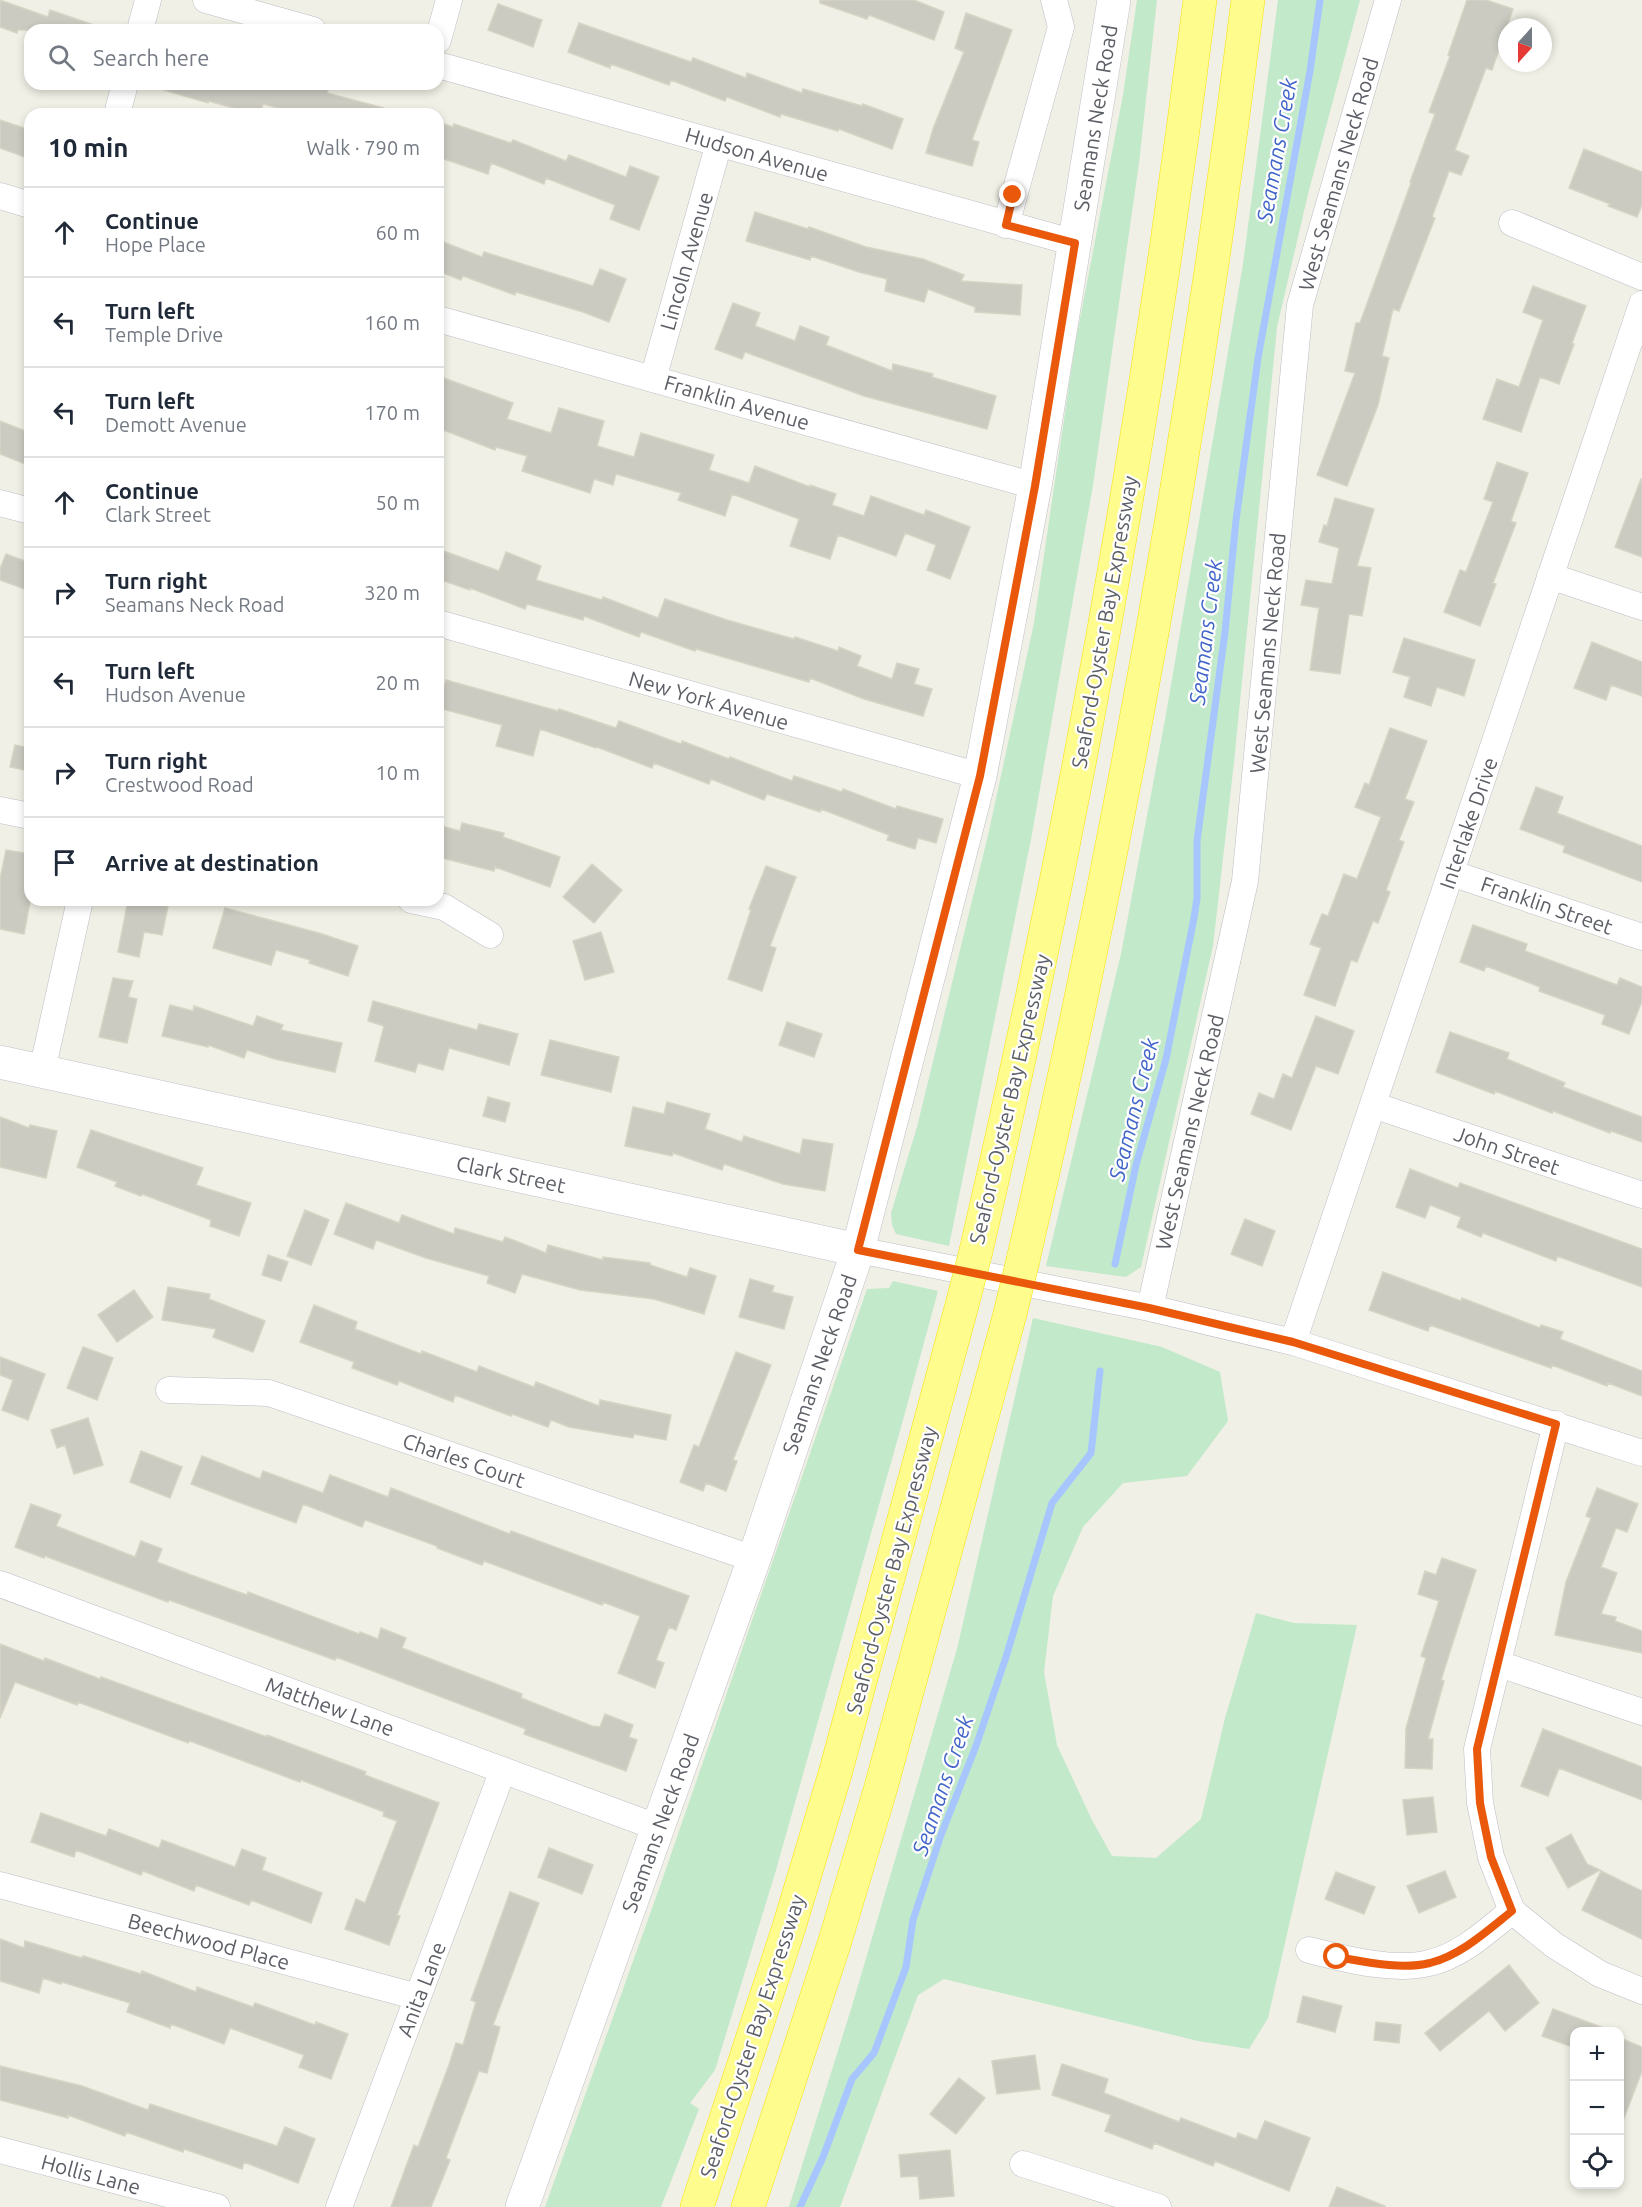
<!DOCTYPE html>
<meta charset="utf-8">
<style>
body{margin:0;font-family:Ubuntu,sans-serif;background:#f6f6f7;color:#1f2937}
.controls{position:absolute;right:18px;bottom:18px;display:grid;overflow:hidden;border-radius:12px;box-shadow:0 3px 9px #0003}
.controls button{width:54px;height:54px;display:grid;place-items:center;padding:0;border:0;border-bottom:2px solid #e0e1e3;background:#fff;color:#1f2937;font:30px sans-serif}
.compass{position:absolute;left:1498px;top:18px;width:54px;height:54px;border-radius:50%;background:#fff;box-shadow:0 3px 9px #0003;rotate:201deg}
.stop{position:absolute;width:18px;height:18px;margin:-14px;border:4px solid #ea580c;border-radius:50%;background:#fff}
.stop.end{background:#ea580c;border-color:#fff;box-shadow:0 2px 6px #0008}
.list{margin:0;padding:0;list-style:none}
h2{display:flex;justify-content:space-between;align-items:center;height:78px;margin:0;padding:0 24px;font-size:26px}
h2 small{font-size:20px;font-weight:400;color:#747a83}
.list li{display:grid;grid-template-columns:39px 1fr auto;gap:18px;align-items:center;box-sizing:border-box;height:90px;padding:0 24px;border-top:2px solid #e0e1e3}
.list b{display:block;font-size:22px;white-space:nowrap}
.list p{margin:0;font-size:20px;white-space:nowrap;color:#747a83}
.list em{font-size:20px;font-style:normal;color:#747a83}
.icon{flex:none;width:33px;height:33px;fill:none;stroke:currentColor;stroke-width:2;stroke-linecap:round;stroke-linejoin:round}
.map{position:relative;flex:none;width:1642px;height:2207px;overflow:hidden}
.search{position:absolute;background:#fff;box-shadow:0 3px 9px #0003;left:24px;top:24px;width:420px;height:66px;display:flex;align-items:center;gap:15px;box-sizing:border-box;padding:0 21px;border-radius:18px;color:#747a83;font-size:22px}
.panel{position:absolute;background:#fff;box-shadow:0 3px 9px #0003;left:24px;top:108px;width:420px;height:798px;border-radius:18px}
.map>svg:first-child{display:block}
.green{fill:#c1e9ca}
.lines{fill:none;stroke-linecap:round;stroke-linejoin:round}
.stream{stroke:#a7c5ff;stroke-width:7}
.building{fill:#cccbc2;stroke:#d6d4c4;stroke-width:1.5}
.street-casing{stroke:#bdbec5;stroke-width:27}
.secondary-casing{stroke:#c0c1c9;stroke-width:34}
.highway-casing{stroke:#f6e200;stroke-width:34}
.street{stroke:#fff;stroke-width:26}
.secondary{stroke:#fff;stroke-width:33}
.highway{stroke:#fffc8e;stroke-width:33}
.highway-bridge-casing{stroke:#f6e200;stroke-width:34;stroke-linecap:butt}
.highway-bridge{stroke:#fffc8e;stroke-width:33}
.route{stroke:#ea580c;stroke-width:8}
.labels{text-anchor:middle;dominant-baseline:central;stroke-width:4.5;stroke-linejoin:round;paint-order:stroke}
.street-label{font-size:21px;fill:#5d5f67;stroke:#fff}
.water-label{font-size:22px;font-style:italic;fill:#4265ca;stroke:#fff}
</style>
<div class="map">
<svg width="1642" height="2207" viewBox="0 0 1642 2207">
<rect width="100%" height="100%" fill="#f0f0e6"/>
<path class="green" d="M1137,0H1157L1139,163L1093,485L1032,834L949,1246L896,1234L892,1225L891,1213L917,1127L989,831L1034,623L1075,345L1123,95Z
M1278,0H1360L1309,190L1277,327L1234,762L1213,946L1141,1267L1126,1277L1046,1266L1121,954L1165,720L1243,264Z
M893,1281L938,1291L903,1420L776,1870L715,2070L690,2103L699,2109L661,2207H545L660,1886L867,1289L889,1288Z
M1033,1318L1162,1347L1220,1372L1228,1421L1187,1476L1123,1483L1083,1527L1053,1596L1044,1672L1057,1745L1092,1820L1112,1856L1156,1858L1201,1819L1225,1718L1256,1613L1294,1623L1357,1625L1268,2018L1249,2049L1198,2041L944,1979L918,1995L840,2207H789L852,2006L957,1649Z"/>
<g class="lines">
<path class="stream" d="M1115,1264L1136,1165L1166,1059L1194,918L1197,898V841L1225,632L1236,520L1258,358L1310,71L1320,0
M800,2207L823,2157L852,2079L874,2053L906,1967L913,1920L941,1835L976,1746L1006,1657L1052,1503L1091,1453L1100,1371"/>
</g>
<path class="building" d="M0,0L48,17L50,10L100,27V30H18L17,33L0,27Z
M820,0H914L944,12L934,40L869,15L867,19L820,3Z
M1467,0H1486L1513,9L1492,70L1486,68L1455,150L1469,156L1461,175L1449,171L1432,217L1435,218L1399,311L1393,309L1382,356L1389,358L1378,405L1347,486L1317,475L1355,373L1345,371L1356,323H1360L1411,183L1410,182L1435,114L1429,112L1450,56L1448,55Z
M498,4L542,20L533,47L488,30Z
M966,13L1012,30L972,140L979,142L972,166L926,153L933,129L964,52L955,48Z
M579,23L691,62L693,58L746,78L747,73L802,93L803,89L862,106L863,104L903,119L892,149L839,129L838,131L781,114L780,117L727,97L725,101L671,80L669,85L611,64L610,68L568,52Z
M160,84H313L329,88L327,93L384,108V114H300L263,104L260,114H256L208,101V103L164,90L159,88Z
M0,120L30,130V159L0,148Z
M438,122L453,127L454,124L511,143L513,140L566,161L569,155L626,177L630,166L659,177L639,230L610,219L615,205L546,178L544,184L491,163L488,174L438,157Z
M1584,149L1642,172V205L1637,217L1608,206L1610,204L1569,188Z
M755,212L808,229L809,227L866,247L923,259L964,275L961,281L1022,285L1020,315L975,312V307L928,289L924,302L885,291L887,279L859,272L811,256L810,260L746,241Z
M438,240L482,257L484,252L593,286L600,269L626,279L609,322L583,312L516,292L515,295L463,276L461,280L438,271Z
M1533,286L1586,306L1572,343L1574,344L1559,384L1540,377L1521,432L1483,419L1497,379L1519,387L1543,320L1523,312Z
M733,303L760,313L755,326L795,341L800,326L829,337L826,345L892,371L893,364L933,374L932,377L996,396L987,429L864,396L745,352L742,359L715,349Z
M438,376L513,403L507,419L551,433L559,408L604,421L597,446L634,457L641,433L714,455L709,470L749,483L755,466L810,487V485L836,494L832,505L864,516L871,496L924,515L926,510L970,527L950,579L927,570L936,545L905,533L896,556L838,535L830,559L790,546L799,519L732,494L725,516L678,500L681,493L616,474L613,485L594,479L590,493L522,471L527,456L496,447L495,450L438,428Z
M0,421L30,433V466L0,454Z
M1497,462L1528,473L1511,521L1516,523L1493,583L1496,584L1480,626L1444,612L1460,570L1466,572L1493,502L1484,499Z
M1641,479H1642V557L1615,547Z
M1335,498L1374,509L1357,566L1371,568L1362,616L1349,614L1340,674L1310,670L1319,608L1301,605L1306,580L1332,584L1339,548L1319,542L1324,525L1327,526Z
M438,549L499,571L506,552L541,566L536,580L602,600L603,597L658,618L665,599L727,620L794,639L795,637L838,651L839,647L861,656L857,666L892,679L897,663L919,669L914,684L932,689L923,716L864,699L810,678L809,682L696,649L695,651L641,632L639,637L584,616L583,620L527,604L525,609L470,588V590L438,579Z
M6,554L30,563V591L0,580V569Z
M1404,638L1475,660L1464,696L1437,687L1431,706L1404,697L1410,677L1393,672Z
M1592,642L1642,662V696L1611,685L1606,700L1574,688Z
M446,680L558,711L559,709L616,728L619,721L681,744L682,741L729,759L730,757L792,781L794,776L842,792L843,789L896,809L897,806L943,819L936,843L918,838L915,849L887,840L889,835L821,809L820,812L767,794L764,800L711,779L709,784L654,763L652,768L597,747L596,748L540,729L533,756L496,746L502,725L439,708Z
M1390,728L1427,741L1405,799L1414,802L1399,840L1404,842L1386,890L1390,892L1378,923L1373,921L1357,962L1351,960L1335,1006L1304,995L1321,948L1310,944L1322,914L1328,916L1344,874L1357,879L1381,817L1355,807L1365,783L1369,785Z
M15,745L30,748V771L10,767Z
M1536,787L1563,797L1557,813L1642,846V882L1563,852L1565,846L1520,829Z
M462,823L504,833L503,837L560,857L550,887L495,867L494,871L438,857V825L460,831Z
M6,850L30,854V902L24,934L0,929V879Z
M592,864L622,890L594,923L563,897Z
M766,866L796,877L770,946L776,948L762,991L728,979L751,910L749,909Z
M128,900L168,906L162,935L144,932L139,957L118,952Z
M225,908L319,933L358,946L348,976L309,963L310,960L276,950L271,965L213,948Z
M1473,925L1527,944L1525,951L1617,985L1620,978L1642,987V1001L1629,1034L1602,1024L1605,1015L1539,991L1540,987L1486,966L1484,971L1460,962Z
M601,932L614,972L585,980L573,941Z
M113,978L133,981L128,997L137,999L127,1043L99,1037Z
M373,1001L477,1030L479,1024L518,1034L509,1065L449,1048L443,1070L418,1063L415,1072L375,1061L384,1026L368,1021Z
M170,1005L193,1011L194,1006L253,1026L257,1016L283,1025L281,1030L342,1043L335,1072L275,1059L247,1050L244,1058L208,1045V1047L162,1036Z
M1316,1016L1354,1031L1338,1074L1316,1066L1291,1130L1251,1114L1259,1093L1274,1099L1283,1074L1292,1078Z
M787,1022L822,1034L814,1057L779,1045Z
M1450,1032L1509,1053L1507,1059L1565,1083L1563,1087L1642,1117V1142L1611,1131L1610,1133L1553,1111L1552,1113L1495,1091L1494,1094L1436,1072Z
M550,1040L619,1057L611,1092L541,1075Z
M488,1097L510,1103L505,1122L483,1116Z
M667,1102L710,1114L705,1129L742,1142L744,1136L800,1154L803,1139L833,1144L825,1191L783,1184L724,1164L722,1170L673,1153L672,1156L625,1146L633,1107L664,1114Z
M0,1117L29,1128L30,1125L57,1131L46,1178L0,1167Z
M91,1130L203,1168L196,1185L251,1203L239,1236L210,1226L211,1220L142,1194L141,1196L115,1186L117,1182L77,1167Z
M1410,1169L1458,1188L1460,1183L1642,1249V1287L1557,1256L1556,1261L1483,1233L1481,1237L1457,1227L1461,1217L1430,1205L1425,1218L1396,1207Z
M346,1203L399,1223L402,1215L454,1234L455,1228L503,1242L505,1237L546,1253L548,1245L603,1260V1257L650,1263V1265L687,1277L690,1268L716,1276L704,1314L654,1299L580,1290L522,1274L515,1293L487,1283L489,1276L426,1258L376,1240L373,1249L334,1234Z
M305,1210L329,1220L311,1265L287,1256Z
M1245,1219L1275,1231L1262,1266L1231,1254Z
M268,1255L288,1262L281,1281L262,1275Z
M1383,1272L1461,1301L1462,1298L1540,1328L1541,1325L1563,1332L1560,1339L1642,1371V1396L1608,1383L1607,1386L1552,1365L1551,1368L1430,1325L1428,1331L1369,1310Z
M750,1279L774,1286L772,1292L793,1297L784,1329L739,1317Z
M168,1287L210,1294L209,1299L265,1321L253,1352L213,1337L216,1329L162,1320Z
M134,1290L153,1317L117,1342L98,1315Z
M314,1305L357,1322L355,1329L421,1354L422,1351L477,1372L479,1366L534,1387L536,1382L599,1406L600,1400L671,1415L666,1440L634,1434L633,1438L569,1427L551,1420L548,1427L512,1414L511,1416L455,1395L453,1402L399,1381L397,1385L352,1368L354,1362L300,1342Z
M83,1347L113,1358L97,1400L67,1388Z
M736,1352L771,1365L733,1460L737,1461L726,1491L706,1483L703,1491L680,1482L694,1445L699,1447Z
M0,1357L45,1374L28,1420L2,1410L13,1380L0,1375Z
M88,1418L103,1465L74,1474L65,1445L57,1448L51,1430Z
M141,1451L182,1467L170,1498L130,1482Z
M202,1456L260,1479L263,1471L323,1493L330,1475L388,1497L391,1488L510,1534L511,1531L689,1596L676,1630L669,1627L656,1660L664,1663L655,1688L618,1673L640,1616L603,1602L602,1605L484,1561L482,1565L437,1548V1546L365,1520L362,1527L303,1504L296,1523L233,1500L191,1484Z
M1597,1488L1638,1504L1627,1532L1616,1528L1601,1567L1617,1573L1601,1614L1616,1617L1615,1621L1642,1631V1653L1555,1635L1566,1582L1591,1518L1586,1516Z
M31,1504L61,1515L56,1526L135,1557L141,1541L162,1549L157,1562L191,1575L247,1595L248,1592L359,1634L360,1632L378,1639L381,1628L406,1638L402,1648L522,1694L521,1698L592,1726L600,1727L605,1714L633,1725L629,1737L637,1740L626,1771L524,1734L526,1729L336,1657L335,1660L169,1600L168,1602L45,1556L44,1558L15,1547Z
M1442,1558L1476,1570L1441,1680L1444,1681L1428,1739H1433L1432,1769L1405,1768L1406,1728L1426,1658L1421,1656L1439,1601L1418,1594L1425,1571L1436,1575Z
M0,1644L44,1661L45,1658L100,1679L101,1677L267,1737V1735L366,1772L365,1775L439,1803L397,1915L400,1916L389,1945L345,1929L356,1899L365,1903L397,1821L383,1816L384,1812L301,1780L300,1782L190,1741L188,1743L78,1702L77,1705L15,1682L0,1718Z
M1543,1729L1642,1767V1800L1559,1768L1548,1796L1521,1786Z
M1433,1797L1437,1832L1407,1835L1403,1800Z
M41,1813L106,1836L109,1829L159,1848L162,1840L235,1867L242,1849L266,1858L262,1870L322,1893L311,1923L251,1900L249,1905L196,1885L194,1891L143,1871L141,1875L76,1850L74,1857L31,1842Z
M1571,1834L1587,1864L1600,1870L1568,1888L1546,1848Z
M549,1848L593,1865L582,1894L538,1877Z
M1445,1871L1456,1897L1419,1913L1407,1886Z
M1601,1871L1642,1891V1939L1582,1910Z
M1336,1872L1375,1887L1364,1914L1325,1899Z
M510,1892L539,1903L493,2025L500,2027L487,2073L479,2071L446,2158L450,2160L431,2207H391L414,2145L418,2147L449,2065L456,2043L463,2045L476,2002L471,2000Z
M0,1939L24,1948L25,1941L82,1958L83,1956L141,1974L142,1971L196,1992L197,1987L253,2007L255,2003L315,2025L316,2022L348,2034L331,2079L299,2067L304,2055L230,2028L224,2044L171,2024L170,2028L127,2012L130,2003L62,1982L61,1984L43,1978L39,1993L0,1981Z
M1509,1965L1539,2003L1505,2031L1489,2011L1440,2051L1425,2033Z
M1303,1996L1342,2006L1335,2032L1297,2022Z
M1553,2009L1609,2030V2031H1575V2048L1542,2036Z
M1376,2022L1401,2025L1399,2043L1374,2040Z
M1620,2038L1642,2047V2071L1621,2126Z
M1035,2055L1040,2089L997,2094L992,2061Z
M1062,2064L1108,2079L1104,2093L1179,2122L1181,2118L1236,2139L1238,2133L1257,2140L1265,2121L1310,2138L1289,2191L1215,2161L1213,2166L1154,2143L1152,2149L1105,2131L1111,2115L1052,2095Z
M0,2066L82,2086L148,2110L150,2104L277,2146L285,2127L315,2139L298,2183L244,2162L242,2169L184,2149L183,2152L126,2132L125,2136L68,2115V2118L0,2100Z
M959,2078L985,2098L956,2134L930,2114Z
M950,2150L954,2196L920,2199L918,2176L901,2177L899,2155Z
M1337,2187L1385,2206V2207H1329Z"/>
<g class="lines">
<g class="street-casing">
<path id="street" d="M206,0L313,30
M140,30L148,0
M438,40L449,0
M438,65L1075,243
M117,114L125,84
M0,196L30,205
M1512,223L1642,277
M1006,225L1061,27L1054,0
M438,319L1035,486
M653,379L719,143
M0,503L30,511
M1550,576L1642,607
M438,623L980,776
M0,810L30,816
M1451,873L1642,937
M411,900L444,907L490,935
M42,1071L80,900
M1373,1105L1642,1195
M858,1250L1150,1308L1293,1342L1642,1453
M1150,1308L1245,881L1300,305L1388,0
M1293,1342L1642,304
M169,1390L269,1393L754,1559
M1556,1424L1477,1749L1480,1803L1491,1857L1512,1911L1554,1945L1600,1974L1642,1991
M0,1584L659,1828
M1499,1664L1642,1712
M0,1885L418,1997
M1309,1950C1345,1959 1393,1972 1429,1963C1461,1956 1487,1931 1512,1911
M0,2150L217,2207
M1023,2164L1158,2207
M339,2207L503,1770"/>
</g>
<g class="secondary-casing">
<path id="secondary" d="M0,1062L858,1250
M522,2207L754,1559L858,1250L980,776L1035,486L1114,0"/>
</g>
<g class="highway-casing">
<path id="highway" d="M976,1251C1072,838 1147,421 1200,0
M1023,1260C1120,844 1195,424 1248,0
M697,2207L789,1927L835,1774L962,1305
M748,2207L835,1941L881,1787L1010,1314"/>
</g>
<use href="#street" class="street"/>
<use href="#secondary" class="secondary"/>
<use href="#highway" class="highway"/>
<g class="highway-bridge-casing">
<path id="highway-bridge" d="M962,1305L976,1251
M1010,1314L1023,1260"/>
</g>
<use href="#highway-bridge" class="highway-bridge"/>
</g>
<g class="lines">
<path class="route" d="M1013,195L1006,225L1075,243L1035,486L980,776L858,1250L1149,1308L1293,1342L1556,1424L1477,1749L1480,1803L1491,1857L1512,1911C1487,1931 1461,1955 1430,1963C1400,1970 1366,1962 1337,1957"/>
</g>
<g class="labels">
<g class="street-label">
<text transform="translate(1095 118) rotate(-81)">Seamans Neck Road</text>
<text transform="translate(757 154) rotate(16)">Hudson Avenue</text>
<text transform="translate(1338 174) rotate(-74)">West Seamans Neck Road</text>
<text transform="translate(686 261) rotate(-74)">Lincoln Avenue</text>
<text transform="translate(737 402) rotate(16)">Franklin Avenue</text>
<text transform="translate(1104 622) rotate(-80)">Seaford-Oyster Bay Expressway</text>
<text transform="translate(1267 653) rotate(-85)">West Seamans Neck Road</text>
<text transform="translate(709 700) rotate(16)">New York Avenue</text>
<text transform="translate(1468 823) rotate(-71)">Interlake Drive</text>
<text transform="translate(1547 905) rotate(19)">Franklin Street</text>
<text transform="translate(1009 1099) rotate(-77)">Seaford-Oyster Bay Expressway</text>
<text transform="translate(1189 1132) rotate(-77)">West Seamans Neck Road</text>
<text transform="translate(1507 1150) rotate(19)">John Street</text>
<text transform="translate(511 1174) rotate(12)">Clark Street</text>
<text transform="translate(819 1364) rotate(-71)">Seamans Neck Road</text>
<text transform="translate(464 1460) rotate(19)">Charles Court</text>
<text transform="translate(891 1570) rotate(-75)">Seaford-Oyster Bay Expressway</text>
<text transform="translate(330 1706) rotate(20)">Matthew Lane</text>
<text transform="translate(660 1823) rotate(-70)">Seamans Neck Road</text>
<text transform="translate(209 1941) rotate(15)">Beechwood Place</text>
<text transform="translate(421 1989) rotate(-69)">Anita Lane</text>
<text transform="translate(752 2036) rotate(-72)">Seaford-Oyster Bay Expressway</text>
<text transform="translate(91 2174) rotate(15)">Hollis Lane</text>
</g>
<g class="water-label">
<text transform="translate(1276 150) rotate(-80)">Seamans Creek</text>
<text transform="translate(1205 632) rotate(-83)">Seamans Creek</text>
<text transform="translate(1133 1109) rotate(-76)">Seamans Creek</text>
<text transform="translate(942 1785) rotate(-71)">Seamans Creek</text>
</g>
</g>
</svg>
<div class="controls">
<button>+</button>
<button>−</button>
<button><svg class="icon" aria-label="locate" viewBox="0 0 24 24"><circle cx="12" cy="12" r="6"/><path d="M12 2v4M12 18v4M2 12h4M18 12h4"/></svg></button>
</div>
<svg class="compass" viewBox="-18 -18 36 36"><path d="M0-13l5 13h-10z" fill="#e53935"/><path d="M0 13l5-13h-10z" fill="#747a83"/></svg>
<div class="stop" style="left:1337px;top:1957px"></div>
<div class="stop end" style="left:1013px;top:195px"></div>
<div class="search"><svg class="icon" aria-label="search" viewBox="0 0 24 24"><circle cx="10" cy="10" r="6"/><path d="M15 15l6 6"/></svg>Search here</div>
<section class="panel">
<h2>10 min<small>Walk · 790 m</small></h2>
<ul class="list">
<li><svg class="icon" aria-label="ahead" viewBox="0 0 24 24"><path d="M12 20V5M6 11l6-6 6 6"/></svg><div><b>Continue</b><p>Hope Place</p></div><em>60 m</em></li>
<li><svg class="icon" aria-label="left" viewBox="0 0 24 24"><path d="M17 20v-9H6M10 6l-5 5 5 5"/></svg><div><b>Turn left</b><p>Temple Drive</p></div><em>160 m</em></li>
<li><svg class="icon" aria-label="left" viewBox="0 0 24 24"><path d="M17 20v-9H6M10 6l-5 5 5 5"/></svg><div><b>Turn left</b><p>Demott Avenue</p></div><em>170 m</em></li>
<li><svg class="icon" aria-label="ahead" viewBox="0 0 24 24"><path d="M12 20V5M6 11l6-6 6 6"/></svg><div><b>Continue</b><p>Clark Street</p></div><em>50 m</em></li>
<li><svg class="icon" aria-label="right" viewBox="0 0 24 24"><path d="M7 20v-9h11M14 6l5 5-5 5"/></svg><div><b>Turn right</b><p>Seamans Neck Road</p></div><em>320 m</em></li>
<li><svg class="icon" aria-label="left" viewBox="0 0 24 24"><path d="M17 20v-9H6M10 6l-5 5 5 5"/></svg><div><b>Turn left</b><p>Hudson Avenue</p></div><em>20 m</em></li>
<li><svg class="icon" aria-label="right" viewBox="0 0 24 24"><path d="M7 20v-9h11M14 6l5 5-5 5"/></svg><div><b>Turn right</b><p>Crestwood Road</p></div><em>10 m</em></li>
<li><svg class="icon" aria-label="arrive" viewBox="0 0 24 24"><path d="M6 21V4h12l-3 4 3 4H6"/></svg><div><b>Arrive at destination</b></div></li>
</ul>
</section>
</div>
